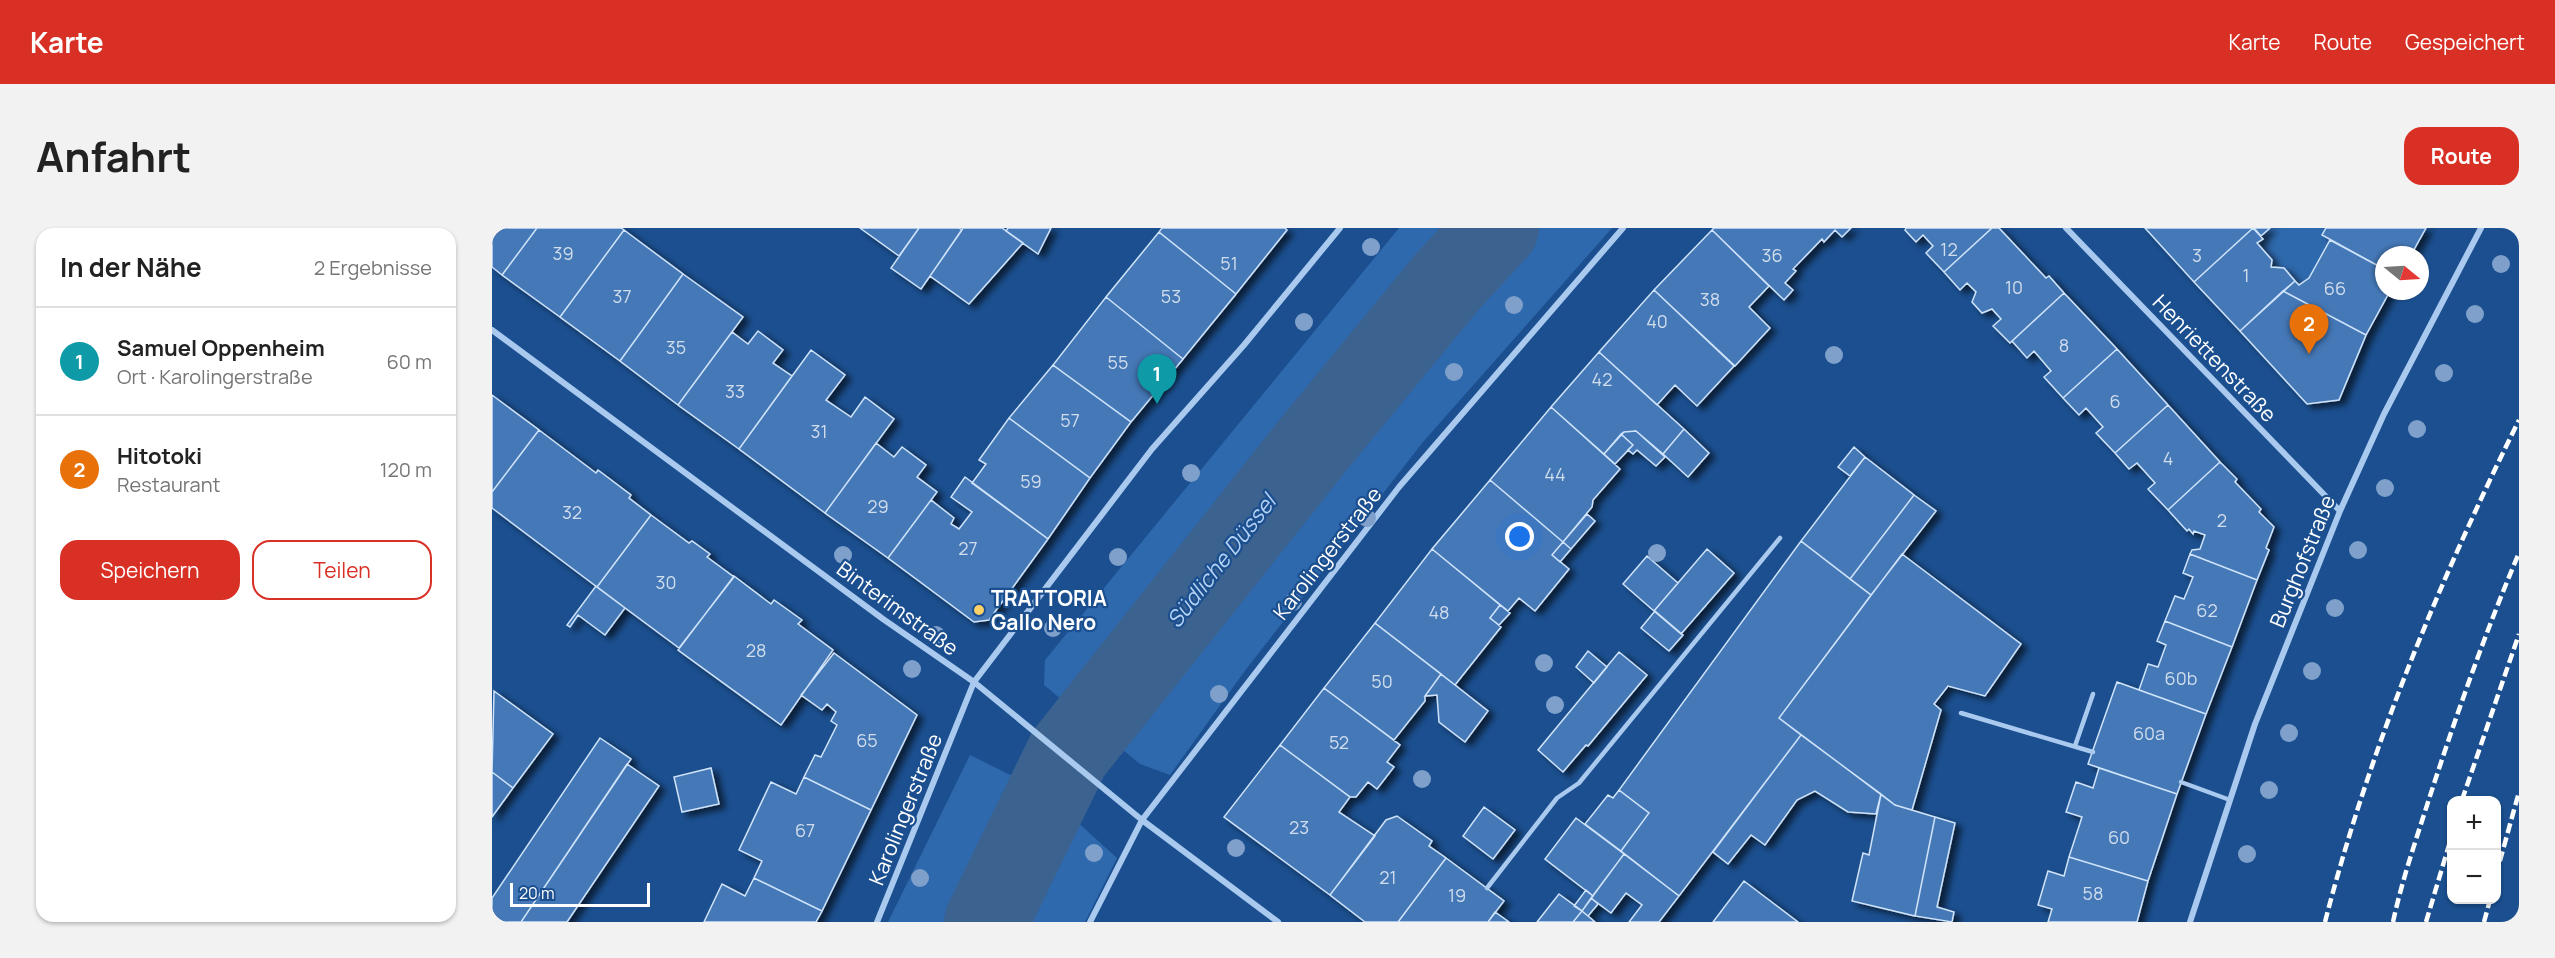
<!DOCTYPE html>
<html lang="de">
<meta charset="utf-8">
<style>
body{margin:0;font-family:Manrope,sans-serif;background:#f2f2f2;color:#222}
.controls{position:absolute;right:18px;bottom:18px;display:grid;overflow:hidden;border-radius:12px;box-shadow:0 2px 4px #0004}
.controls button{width:54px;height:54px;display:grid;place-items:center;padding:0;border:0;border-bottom:2px solid #e0e0e0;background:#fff;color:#222;font:30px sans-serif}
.compass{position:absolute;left:1883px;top:18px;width:54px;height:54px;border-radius:50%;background:#fff;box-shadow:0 2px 4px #0004;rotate:108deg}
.scale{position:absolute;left:18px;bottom:15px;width:140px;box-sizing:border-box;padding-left:6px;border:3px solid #fff;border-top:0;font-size:16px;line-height:21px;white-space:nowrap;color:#fff;-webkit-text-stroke:4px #1b4f8f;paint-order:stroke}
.you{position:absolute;left:1028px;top:309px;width:21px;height:21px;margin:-15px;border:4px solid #fff;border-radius:50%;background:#1a73e8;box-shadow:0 0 0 9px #1a73e833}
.badge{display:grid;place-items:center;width:39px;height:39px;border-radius:50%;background:#d93025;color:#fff;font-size:20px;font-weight:700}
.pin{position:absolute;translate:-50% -50px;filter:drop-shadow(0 2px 3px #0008)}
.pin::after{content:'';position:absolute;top:32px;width:21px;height:18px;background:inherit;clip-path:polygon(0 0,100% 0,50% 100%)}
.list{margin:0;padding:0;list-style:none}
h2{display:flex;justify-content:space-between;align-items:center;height:78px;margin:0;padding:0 24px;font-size:26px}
h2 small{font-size:20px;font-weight:400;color:#767676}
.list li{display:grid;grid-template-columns:39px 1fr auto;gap:18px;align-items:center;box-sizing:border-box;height:108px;padding:0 24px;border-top:2px solid #e0e0e0}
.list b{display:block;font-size:22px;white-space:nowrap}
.list p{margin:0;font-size:20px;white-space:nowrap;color:#767676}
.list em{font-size:20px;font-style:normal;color:#767676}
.actions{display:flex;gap:12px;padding:18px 24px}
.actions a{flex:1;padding:14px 0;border:2px solid #d93025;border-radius:18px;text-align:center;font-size:21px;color:#d93025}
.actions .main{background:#d93025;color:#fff}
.map{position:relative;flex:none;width:2027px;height:694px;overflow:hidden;border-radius:18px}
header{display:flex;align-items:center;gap:36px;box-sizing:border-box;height:84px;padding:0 30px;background:#d93025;color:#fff}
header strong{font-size:28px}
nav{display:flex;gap:33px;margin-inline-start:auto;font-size:21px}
.intro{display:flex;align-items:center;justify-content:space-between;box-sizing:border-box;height:144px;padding:0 36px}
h1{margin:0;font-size:42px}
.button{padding:15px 27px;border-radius:18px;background:#d93025;color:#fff;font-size:21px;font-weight:700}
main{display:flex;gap:36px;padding:0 36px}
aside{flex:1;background:#fff;border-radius:18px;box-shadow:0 2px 4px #0004}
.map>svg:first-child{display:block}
.green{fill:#2e69ad}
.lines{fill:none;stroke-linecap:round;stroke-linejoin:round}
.river{stroke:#3c6290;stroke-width:84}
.building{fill:#4478b7;stroke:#cfe3fa;stroke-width:1.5;filter:url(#shadow)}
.service{stroke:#a9c9ee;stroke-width:4.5}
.minor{stroke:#a9c9ee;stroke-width:6}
.rail{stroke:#fff;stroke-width:4.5;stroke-dasharray:10 4.5;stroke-linecap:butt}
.tree{fill:#7ea0ca}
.poi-dot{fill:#ffd166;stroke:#1b4f8f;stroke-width:2}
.labels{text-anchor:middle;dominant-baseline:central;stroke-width:4.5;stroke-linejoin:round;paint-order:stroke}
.number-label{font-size:18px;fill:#d0dded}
.street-label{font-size:21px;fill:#fff;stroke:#1b4f8f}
.poi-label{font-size:21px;font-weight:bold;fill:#fff;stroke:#1b4f8f;text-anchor:start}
.water-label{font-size:22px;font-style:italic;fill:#b5d3f5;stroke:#1b4f8f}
</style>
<header>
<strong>Karte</strong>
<nav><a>Karte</a><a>Route</a><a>Gespeichert</a></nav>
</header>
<div class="intro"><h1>Anfahrt</h1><a class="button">Route</a></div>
<main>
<aside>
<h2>In der Nähe<small>2 Ergebnisse</small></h2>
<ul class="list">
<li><span class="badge" style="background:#0f9aa8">1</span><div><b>Samuel Oppenheim</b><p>Ort · Karolingerstraße</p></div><em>60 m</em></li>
<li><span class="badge" style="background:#e8710a">2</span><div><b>Hitotoki</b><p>Restaurant</p></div><em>120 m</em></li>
</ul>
<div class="actions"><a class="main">Speichern</a><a>Teilen</a></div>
</aside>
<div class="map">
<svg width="2027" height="694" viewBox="0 0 2027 694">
<defs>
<filter id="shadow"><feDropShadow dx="6" dy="4" stdDeviation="3" flood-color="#0009"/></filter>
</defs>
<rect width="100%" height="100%" fill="#1b4f8f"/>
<path class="green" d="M907,0H1120L931,214L752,444L678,547L648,536L552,457L553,432Z
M1778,0H1834L1831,7L1838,12L1817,50L1807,57L1792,41L1779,39L1780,31L1765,15Z
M478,527L551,563L625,630L593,694H396Z"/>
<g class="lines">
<path class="river" d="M494,694L576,526L821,217L955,54L1005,0"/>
</g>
<path class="building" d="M0,0H45L10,47L0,39Z
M45,0H129L132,2L68,89L10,47Z
M368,0H427L407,28Z
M427,0H467L470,2L429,61L399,40Z
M471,0H510L531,15L477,76L438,48Z
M516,0H559L546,26L514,3Z
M670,0H793L795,2L744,66L667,4Z
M1222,0H1359L1350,9L1343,2L1332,14L1330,11L1301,41L1304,43L1293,55L1301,62L1292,72L1220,2Z
M1414,0H1500L1452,44L1434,25L1441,18L1431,7L1424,14L1413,2Z
M1500,0H1507L1554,50L1557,48L1572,65L1518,115L1501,98L1509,91L1500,81L1490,85L1480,74L1484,64L1475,55L1468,62L1452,44Z
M1653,0H1761L1702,54Z
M1761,0L1771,11L1765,15L1780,32L1779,39L1792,40L1803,53L1748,103L1702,54Z
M1762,0H1778L1769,8Z
M1834,0H1934L1919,27H1892V41L1830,7Z
M132,2L191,46L128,133L68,89Z
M1220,2L1277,58L1257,79L1278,100L1243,138L1162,62Z
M667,4L744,66L691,131L614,69Z
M1838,12L1892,41V63H1898L1874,107L1791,63L1803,53L1807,57L1817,50Z
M191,46L251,89L186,177L128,133Z
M1162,62L1242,138L1205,178L1183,157L1165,177L1107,124Z
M1791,63L1874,107L1847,172L1815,176L1748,103Z
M1572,65L1625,121L1571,170L1552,149L1559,143L1542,123L1535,130L1520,113Z
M614,69L691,131L639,194L561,137Z
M266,103L291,122L281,135L300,148L247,221L186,177L240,104L256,116Z
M1625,121L1676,177L1623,225L1604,205L1611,199L1594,180L1587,187L1571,170Z
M319,122L353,147L334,172L359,189L373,169L402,191L333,285L247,221Z
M1107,124L1192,201L1171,226L1144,203L1132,204L1112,226L1059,179Z
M561,137L639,194L598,250L517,190Z
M0,167L47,202L0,264Z
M1676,177L1728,234L1676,282L1656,261L1663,255L1645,235L1637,241L1623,225Z
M1059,179L1128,241L1101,272L1100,279L1071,314L998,252Z
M517,190L598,250L556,311L480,255L494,236L487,232Z
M1192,201L1217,225L1196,249L1171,226Z
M47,202L104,245L106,242L139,267L137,270L159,287L105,359L0,280V264Z
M1144,203L1173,229L1164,238L1145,222L1141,226L1136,222L1141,217L1129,206L1132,204Z
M1129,206L1141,217L1123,236L1112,226Z
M384,215L402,229L410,219L434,237L425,249L445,264L396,330L333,285Z
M1362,219L1373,229L1358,248L1346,239Z
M1373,229L1422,267L1358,351L1309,313Z
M1728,234L1745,251L1743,254L1769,281L1767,284L1782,299L1774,320L1777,322L1765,352L1698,326L1700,322L1708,321L1713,307L1702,303L1701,306L1697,301L1695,303L1676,282Z
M473,249L556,311L497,392L482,394L396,330L439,272L462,290L459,296L467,301L480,284L459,269Z
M998,252L1071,314L1060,327L1077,341L1043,383L1027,370L1016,383L940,321Z
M1422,267L1444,283L1379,367L1358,351Z
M1095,286L1103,293L1079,321L1071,314Z
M159,287L197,315L200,313L218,326L215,329L242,349L187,420L105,359Z
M1309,313L1379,367L1287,490L1309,507L1187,668L1129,623L1157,585L1127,562Z
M1071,314L1079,321L1068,334L1060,327Z
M940,321L1008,377L998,390L1009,399L963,457L883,395Z
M1215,321L1242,345L1189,406L1162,383Z
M1410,326L1529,416L1493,468L1456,458L1442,476L1449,482L1420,582L1403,577L1287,490Z
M1698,326L1765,352L1740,419L1673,393L1683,368L1692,371L1701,349L1691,345Z
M1155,328L1186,355L1162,383L1131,356Z
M242,348L279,376L282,372L310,392L306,396L341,422L289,497L186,422Z
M104,358L133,380L113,407L86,387L78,399L75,397Z
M1008,377L1018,385L1007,397L998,390Z
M1163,383L1191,407L1177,423L1149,400Z
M1673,393L1740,419L1714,486L1647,462L1656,436L1666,439L1674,417L1665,413Z
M883,395L949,446L933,468V473L902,512L832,460Z
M1096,423L1115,439L1102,455L1084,439Z
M1127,424L1155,447L1096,518L1094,517L1071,544L1046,522Z
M342,425L425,487L379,582L312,549L323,527L329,529L345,497L339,493L344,484L335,476L330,482L309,467Z
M949,446L996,483L973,514L947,494L945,467L933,468Z
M1625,454L1714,486L1685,566L1596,536Z
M832,460L908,517L895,534L902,539L885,561L876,554L864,569H858L788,517Z
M2,463L61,506L21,560L0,544Z
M1309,507L1389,566L1384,586L1356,584L1323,563L1305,572L1273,617L1259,607L1236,636L1221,624Z
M108,510L139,531L29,694H0V670Z
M788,517L858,569L847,584L883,608L838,667L732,589Z
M135,536L167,558L75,694H29Z
M219,540L227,576L190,584L182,549Z
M1607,540L1685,566L1656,653L1577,629L1590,589L1574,584L1584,554L1601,560Z
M0,544L21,560L0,589Z
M312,549L379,582L330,683L262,650L270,633L247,622L279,554L304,566Z
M1127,562L1157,585L1129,623L1093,596L1116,567L1121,570Z
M1389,566L1403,577L1443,589L1423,688L1360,673L1371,625L1377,627Z
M992,579L1023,602L1001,631L971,608Z
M905,588L940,613L937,618L954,630L906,694H873L838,667L894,592Z
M1443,589L1463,595L1445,679L1462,684L1460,694L1423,688Z
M1084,590L1132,626L1101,668L1053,631Z
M1132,626L1187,668L1167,694H1137L1150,677L1134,665L1119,685L1099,670Z
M1577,629L1656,653L1645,694H1556L1560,681L1546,677L1556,643L1572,648Z
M954,630L1012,673L996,694H906Z
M262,650L330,683L324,694H212L230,656L253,668Z
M1252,653L1306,694H1221Z
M1094,662L1101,668L1090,683L1082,678Z
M1067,666L1090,683L1081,694H1045Z
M1099,670L1106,676L1096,688L1090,683Z
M1090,683L1096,688L1103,694H1081Z
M1003,684L1017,694H996Z"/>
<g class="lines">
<path class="service" d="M1469,485L1601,524
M1583,518L1601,466
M1689,554L1738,572
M995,660L1065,570L1087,555L1288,310"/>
<path class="minor" d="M1574,0L1848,283
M0,102L391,391L482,454L650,592L786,694
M385,694L482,454L660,221L752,117L848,0
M598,694L650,592L907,259L1131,0
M1698,694L1763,496L1848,283L1892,186L1989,0"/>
<path class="rail" d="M1970,572L2027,406
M2004,647L2027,564
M1833,694C1878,519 1947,354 2027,192
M1901,694C1910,652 1924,612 1937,571C1964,488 1993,405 2027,325
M1934,694L1960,607
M1992,694L1998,672"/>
</g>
<g class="tree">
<circle cx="879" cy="19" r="9"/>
<circle cx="2009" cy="36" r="9"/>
<circle cx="1022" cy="77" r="9"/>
<circle cx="1983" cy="86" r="9"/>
<circle cx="812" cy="94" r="9"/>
<circle cx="1342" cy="127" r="9"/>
<circle cx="962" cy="144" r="9"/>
<circle cx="1952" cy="145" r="9"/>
<circle cx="1925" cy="201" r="9"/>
<circle cx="699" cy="245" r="9"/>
<circle cx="1893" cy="260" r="9"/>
<circle cx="875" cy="290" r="9"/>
<circle cx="1866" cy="322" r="9"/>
<circle cx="1165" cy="325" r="9"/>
<circle cx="351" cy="327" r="9"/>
<circle cx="626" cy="329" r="9"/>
<circle cx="801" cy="374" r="9"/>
<circle cx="1843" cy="380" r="9"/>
<circle cx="561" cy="400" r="9"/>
<circle cx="444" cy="407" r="9"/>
<circle cx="1052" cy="435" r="9"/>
<circle cx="420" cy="441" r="9"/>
<circle cx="1820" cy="443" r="9"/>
<circle cx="727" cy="466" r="9"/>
<circle cx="1063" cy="477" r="9"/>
<circle cx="1797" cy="505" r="9"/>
<circle cx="930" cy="551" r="9"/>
<circle cx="1777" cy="562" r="9"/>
<circle cx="744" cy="620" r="9"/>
<circle cx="602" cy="625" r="9"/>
<circle cx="1755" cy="626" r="9"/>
<circle cx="428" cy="650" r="9"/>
</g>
<circle class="poi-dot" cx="487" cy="382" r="6"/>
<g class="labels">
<g class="number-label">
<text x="1457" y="21">12</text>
<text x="71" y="25">39</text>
<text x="1280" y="27">36</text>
<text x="1705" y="27">3</text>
<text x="737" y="35">51</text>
<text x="1754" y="47">1</text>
<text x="1522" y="59">10</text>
<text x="1843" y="60">66</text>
<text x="130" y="68">37</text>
<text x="679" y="68">53</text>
<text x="1218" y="71">38</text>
<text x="1165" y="93">40</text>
<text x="1572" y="117">8</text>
<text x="184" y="119">35</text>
<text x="626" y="134">55</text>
<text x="1110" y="151">42</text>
<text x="243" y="163">33</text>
<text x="1623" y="173">6</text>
<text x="578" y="192">57</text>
<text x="327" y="203">31</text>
<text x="1676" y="230">4</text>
<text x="1063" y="246">44</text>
<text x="539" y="253">59</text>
<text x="386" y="278">29</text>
<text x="80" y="284">32</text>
<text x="1730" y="292">2</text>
<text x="476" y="320">27</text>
<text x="174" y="354">30</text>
<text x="1715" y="382">62</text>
<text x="947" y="384">48</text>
<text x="264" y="422">28</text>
<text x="1689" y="450">60b</text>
<text x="890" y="453">50</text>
<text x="1657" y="505">60a</text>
<text x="375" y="512">65</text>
<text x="847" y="514">52</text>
<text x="807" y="599">23</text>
<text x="313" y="602">67</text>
<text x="1627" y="609">60</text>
<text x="896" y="649">21</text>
<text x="1601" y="665">58</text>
<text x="965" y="667">19</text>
</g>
<g class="street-label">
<text transform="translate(1723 130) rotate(46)">Henriettenstraße</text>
<text transform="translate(835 325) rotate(-52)">Karolingerstraße</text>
<text transform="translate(1810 333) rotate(-68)">Burghofstraße</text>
<text transform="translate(406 380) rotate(36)">Binterimstraße</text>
<text transform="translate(413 581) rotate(-68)">Karolingerstraße</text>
</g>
<g class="poi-label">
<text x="499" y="370">TRATTORIA<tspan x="499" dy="24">Gallo Nero</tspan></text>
</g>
<g class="water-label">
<text transform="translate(729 333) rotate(-52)">Südliche Düssel</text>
</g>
</g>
</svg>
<div class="controls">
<button>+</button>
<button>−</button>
</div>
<svg class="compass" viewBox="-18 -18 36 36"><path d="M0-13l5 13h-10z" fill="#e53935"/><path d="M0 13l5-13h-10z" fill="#767676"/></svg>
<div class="scale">20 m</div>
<div class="you"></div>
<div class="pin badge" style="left:665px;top:176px;background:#0f9aa8">1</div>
<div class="pin badge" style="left:1817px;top:126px;background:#e8710a">2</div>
</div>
</main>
